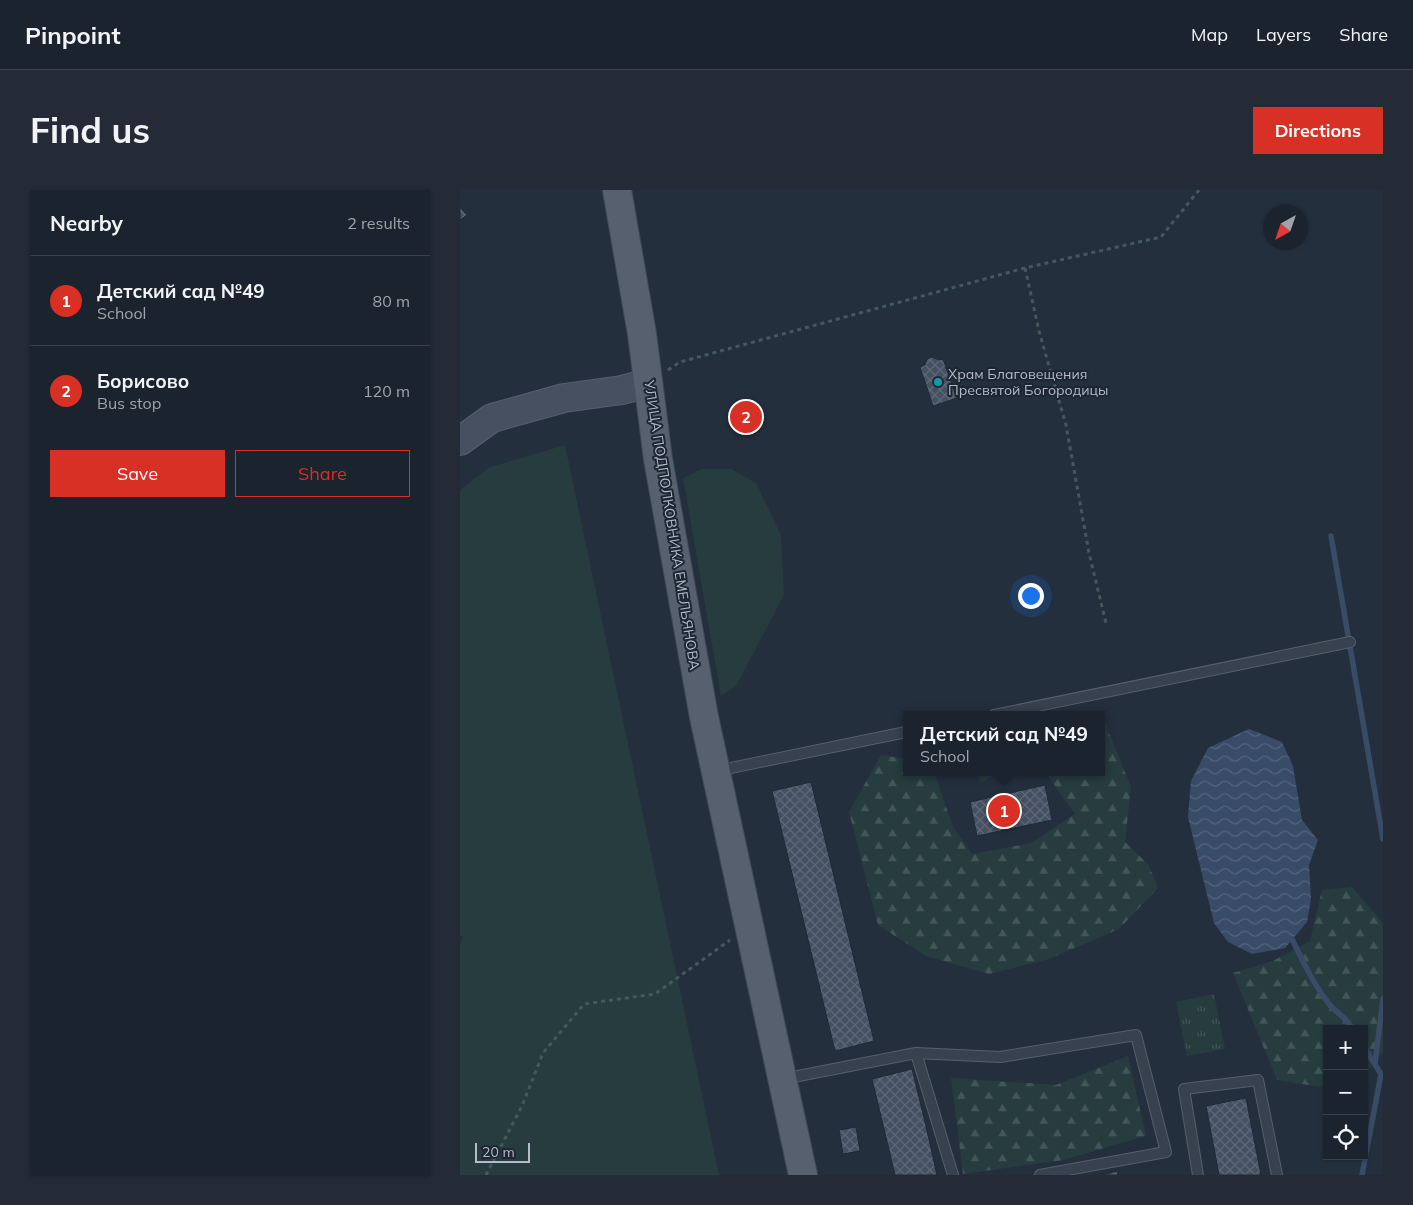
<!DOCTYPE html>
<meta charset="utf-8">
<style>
body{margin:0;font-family:Mulish,sans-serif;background:#242b36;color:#f1f3f6}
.controls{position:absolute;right:15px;bottom:15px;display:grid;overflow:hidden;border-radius:0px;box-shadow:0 1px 4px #0004}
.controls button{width:45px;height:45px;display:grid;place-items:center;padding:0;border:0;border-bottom:1px solid #39404a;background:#1b232e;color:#f1f3f6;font:25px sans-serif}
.compass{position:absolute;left:803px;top:15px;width:45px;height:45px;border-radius:50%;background:#1b232e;box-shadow:0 1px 4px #0004;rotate:220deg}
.scale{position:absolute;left:15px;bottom:12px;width:55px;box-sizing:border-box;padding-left:5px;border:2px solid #b4bcc9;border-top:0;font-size:14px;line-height:18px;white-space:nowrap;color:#b4bcc9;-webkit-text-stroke:4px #1d2633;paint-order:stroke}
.you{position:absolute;left:570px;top:405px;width:18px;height:18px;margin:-12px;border:4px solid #fff;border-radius:50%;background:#1a73e8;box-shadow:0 0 0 8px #1a73e833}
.badge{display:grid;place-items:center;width:32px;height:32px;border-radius:50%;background:#d93025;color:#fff;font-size:16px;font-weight:700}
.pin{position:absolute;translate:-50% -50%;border:2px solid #fff;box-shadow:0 1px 5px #0006}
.popup{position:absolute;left:443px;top:521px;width:202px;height:65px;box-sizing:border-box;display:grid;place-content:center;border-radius:0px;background:#1b232e;filter:drop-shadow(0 1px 4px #0005);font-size:16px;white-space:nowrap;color:#a0a4aa}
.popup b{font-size:19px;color:#f1f3f6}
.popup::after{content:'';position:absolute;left:50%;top:100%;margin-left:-10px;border:10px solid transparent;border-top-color:#1b232e}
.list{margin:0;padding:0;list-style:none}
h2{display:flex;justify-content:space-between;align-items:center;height:65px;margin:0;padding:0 20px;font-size:21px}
h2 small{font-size:16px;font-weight:400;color:#a0a4aa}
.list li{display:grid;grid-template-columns:32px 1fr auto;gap:15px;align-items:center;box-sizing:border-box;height:90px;padding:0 20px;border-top:1px solid #39404a}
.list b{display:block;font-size:19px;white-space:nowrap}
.list p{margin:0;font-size:16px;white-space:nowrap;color:#a0a4aa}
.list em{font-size:16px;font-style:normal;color:#a0a4aa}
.actions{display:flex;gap:10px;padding:15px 20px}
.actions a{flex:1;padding:11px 0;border:1px solid #d93025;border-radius:0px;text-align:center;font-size:18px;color:#d93025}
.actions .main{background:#d93025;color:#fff}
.icon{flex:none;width:28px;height:28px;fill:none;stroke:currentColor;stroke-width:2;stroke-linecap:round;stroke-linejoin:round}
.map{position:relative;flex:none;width:923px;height:985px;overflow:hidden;border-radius:0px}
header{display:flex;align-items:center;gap:30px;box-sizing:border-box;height:70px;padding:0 25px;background:#1b232e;border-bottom:1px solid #39404a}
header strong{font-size:24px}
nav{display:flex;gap:28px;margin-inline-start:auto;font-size:18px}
.intro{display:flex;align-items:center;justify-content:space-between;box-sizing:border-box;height:120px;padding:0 30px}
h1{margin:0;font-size:35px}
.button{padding:12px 22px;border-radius:0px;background:#d93025;color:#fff;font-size:18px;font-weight:700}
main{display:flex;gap:30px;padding:0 30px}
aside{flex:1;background:#1b232e;border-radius:0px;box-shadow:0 1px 4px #0004}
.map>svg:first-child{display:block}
.green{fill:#263c3f}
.forest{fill:url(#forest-firs)}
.park{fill:url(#park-tufts)}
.water{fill:url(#water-waves)}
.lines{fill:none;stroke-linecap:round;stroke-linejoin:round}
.stream{stroke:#394c67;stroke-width:5.5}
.building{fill:url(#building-cross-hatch);stroke:#1f2835}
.lane-casing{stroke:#565f6c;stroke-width:12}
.secondary-casing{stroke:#565f6c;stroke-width:30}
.primary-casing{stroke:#414a57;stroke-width:30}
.path{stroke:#44595c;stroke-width:3;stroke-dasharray:4 4;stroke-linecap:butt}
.lane{stroke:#38414e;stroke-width:10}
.secondary{stroke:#465061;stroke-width:28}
.primary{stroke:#56606e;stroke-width:28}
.culture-dot{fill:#0f9aa8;stroke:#1d2633;stroke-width:2}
.labels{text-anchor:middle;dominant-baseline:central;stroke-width:4;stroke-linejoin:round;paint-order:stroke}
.poi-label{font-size:14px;fill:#b4bcc9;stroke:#1d2633;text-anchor:start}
.street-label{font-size:14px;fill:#b4bcc9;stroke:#1d2633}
</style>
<header>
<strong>Pinpoint</strong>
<nav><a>Map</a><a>Layers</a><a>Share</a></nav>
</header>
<div class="intro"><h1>Find us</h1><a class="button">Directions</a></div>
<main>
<aside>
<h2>Nearby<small>2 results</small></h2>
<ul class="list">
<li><span class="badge">1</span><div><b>Детский сад №49</b><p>School</p></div><em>80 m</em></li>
<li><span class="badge">2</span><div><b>Борисово</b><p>Bus stop</p></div><em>120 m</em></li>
</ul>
<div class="actions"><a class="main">Save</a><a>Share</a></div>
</aside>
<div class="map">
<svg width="923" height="985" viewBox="0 0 923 985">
<defs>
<pattern id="forest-firs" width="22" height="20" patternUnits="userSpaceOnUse" patternTransform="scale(1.25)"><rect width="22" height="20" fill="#263c3f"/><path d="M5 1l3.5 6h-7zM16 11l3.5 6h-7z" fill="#435659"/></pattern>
<pattern id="park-tufts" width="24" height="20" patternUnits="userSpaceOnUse" patternTransform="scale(1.25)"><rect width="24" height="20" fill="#263c3f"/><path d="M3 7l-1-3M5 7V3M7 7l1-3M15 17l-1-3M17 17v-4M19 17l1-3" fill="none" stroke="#435659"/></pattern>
<pattern id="water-waves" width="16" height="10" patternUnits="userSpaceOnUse" patternTransform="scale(1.25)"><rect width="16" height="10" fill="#394c67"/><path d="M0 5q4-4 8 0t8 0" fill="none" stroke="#53647b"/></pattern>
<pattern id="building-cross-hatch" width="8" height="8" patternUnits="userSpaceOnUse" patternTransform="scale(1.25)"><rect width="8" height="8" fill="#455162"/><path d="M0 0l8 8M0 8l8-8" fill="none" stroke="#5d6877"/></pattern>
</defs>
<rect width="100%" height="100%" fill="#242f3e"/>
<path class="green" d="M105,255L259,985H0V754L3,747L0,746V300L28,278Z
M242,279H271L296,293L321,345L324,405L276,496L261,506L223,288Z"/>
<path class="forest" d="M642,530H644L671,597L665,652L688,674L698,698L659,739L589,769L529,784L466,766L418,735L389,622L421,565L446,569V582H474L493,637L512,664L571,653L615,624L585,582H642Z
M517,582H540L520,593Z
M892,697L923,733V862L904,885V839H867V898L817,890L773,783L813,771L850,751L862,700Z
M668,866L686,946L603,970L503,984L491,888L596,895Z"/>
<path class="park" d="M754,804L765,859L727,866L716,812Z"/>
<path class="water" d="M789,539L822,552L833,576L842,630L858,650L849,675L851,709L847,732L825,758L792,764L768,752L754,733L728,627L731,591L748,558Z"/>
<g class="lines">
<path class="stream" d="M871,346L923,649
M832,749C843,772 853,793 869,814C876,823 887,828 893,839
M915,874L923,809
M902,985L921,884L904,857"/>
</g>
<path class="building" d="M0,17L7,25L0,30Z
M472,167L479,170L483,169L497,208L473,216L460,177L465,175L467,169Z
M351,592L414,851L375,861L312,601Z
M585,595L592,630L517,646L510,612Z
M452,879L466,936L477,985H435L412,889Z
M786,908L801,985H759L746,916Z
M396,937L400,961L383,964L379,940Z
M657,981L658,985H642Z"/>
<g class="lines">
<g class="lane-casing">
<path id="lane" d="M534,525L890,452
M256,581L446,542
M456,863L493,985
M323,889L456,863L540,867L676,845L706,962L580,985
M738,985L724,899L798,890L817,985"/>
</g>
<g class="secondary-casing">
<path id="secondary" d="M0,251L32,228L104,208L162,200L188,193"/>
</g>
<g class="primary-casing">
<path id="primary" d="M157,0L182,144L198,269L244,527L343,985"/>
</g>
<path class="path" d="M565,78L579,141L606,235L629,363L646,433
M208,180L220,172L565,78L701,47L739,0
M26,985L62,916L83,863L124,814L195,804L270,750"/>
<use href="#lane" class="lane"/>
<use href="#secondary" class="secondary"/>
<use href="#primary" class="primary"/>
</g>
<circle class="culture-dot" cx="478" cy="192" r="5"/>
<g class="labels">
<g class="poi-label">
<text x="488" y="184">Храм Благовещения<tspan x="488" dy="16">Пресвятой Богородицы</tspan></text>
</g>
<g class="street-label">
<text transform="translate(212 335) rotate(81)">УЛИЦА ПОДПОЛКОВНИКА ЕМЕЛЬЯНОВА</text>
</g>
</g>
</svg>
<div class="controls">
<button>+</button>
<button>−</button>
<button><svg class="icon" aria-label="locate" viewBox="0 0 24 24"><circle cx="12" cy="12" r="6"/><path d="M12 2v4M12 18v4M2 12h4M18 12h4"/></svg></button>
</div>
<svg class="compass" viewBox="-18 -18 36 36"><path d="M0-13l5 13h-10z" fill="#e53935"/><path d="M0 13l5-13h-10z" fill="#a0a4aa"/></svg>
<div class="scale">20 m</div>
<div class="you"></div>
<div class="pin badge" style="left:544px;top:621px">1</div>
<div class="popup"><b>Детский сад №49</b>School</div>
<div class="pin badge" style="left:286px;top:227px">2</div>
</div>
</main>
